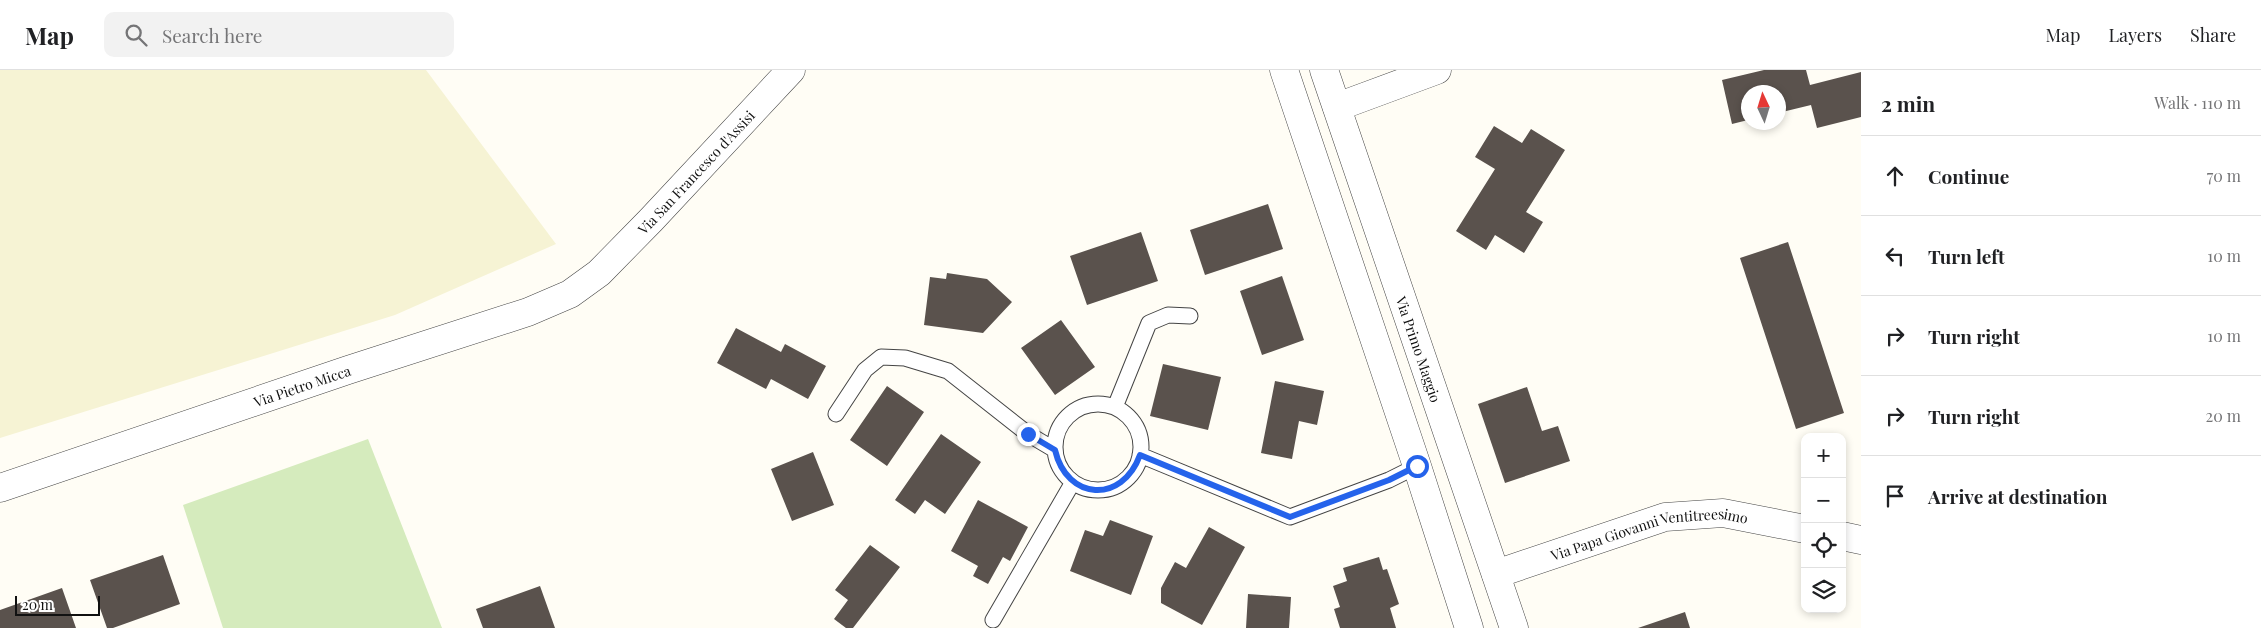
<!DOCTYPE html>
<meta charset="utf-8">
<style>
body{margin:0;font-family:"Playfair Display",serif;background:#f2f2f2;color:#202124}
.controls{position:absolute;right:15px;bottom:15px;display:grid;overflow:hidden;border-radius:10px;box-shadow:0 2px 8px #0003}
.controls button{width:45px;height:45px;display:grid;place-items:center;padding:0;border:0;border-bottom:1px solid #e0e0e0;background:#fff;color:#202124;font:25px sans-serif}
.compass{position:absolute;left:1741px;top:15px;width:45px;height:45px;border-radius:50%;background:#fff;box-shadow:0 2px 8px #0003;rotate:356deg}
.scale{position:absolute;left:15px;bottom:12px;width:85px;box-sizing:border-box;padding-left:5px;border:2px solid #111;border-top:0;font-size:14px;line-height:18px;white-space:nowrap;color:#111;-webkit-text-stroke:4px #fff;paint-order:stroke}
.stop{position:absolute;width:15px;height:15px;margin:-11px;border:4px solid #2563eb;border-radius:50%;background:#fff}
.stop.end{background:#2563eb;border-color:#fff;box-shadow:0 1px 5px #0008}
.list{margin:0;padding:0;list-style:none}
h2{display:flex;justify-content:space-between;align-items:center;height:65px;margin:0;padding:0 20px;font-size:21px}
h2 small{font-size:16px;font-weight:400;color:#757577}
.list li{display:grid;grid-template-columns:32px 1fr auto;gap:15px;align-items:center;box-sizing:border-box;height:80px;padding:0 20px;border-top:1px solid #e0e0e0}
.list b{display:block;font-size:19px;white-space:nowrap}
.list em{font-size:16px;font-style:normal;color:#757577}
.icon{flex:none;width:28px;height:28px;fill:none;stroke:currentColor;stroke-width:2;stroke-linecap:round;stroke-linejoin:round}
.map{position:relative;flex:none;width:1861px;height:558px;overflow:hidden}
header{display:flex;align-items:center;gap:30px;box-sizing:border-box;height:70px;padding:0 25px;background:#fff;border-bottom:1px solid #e0e0e0}
header strong{font-size:24px}
nav{display:flex;gap:28px;margin-inline-start:auto;font-size:18px}
.search{width:350px;height:45px;background:#f2f2f2;display:flex;align-items:center;gap:12px;box-sizing:border-box;padding:0 18px;border-radius:10px;color:#757577;font-size:19px}
main{display:flex}
aside{flex:1;background:#fff}
.map>svg:first-child{display:block}
.farmland{fill:#f6f3d4}
.green{fill:#d5ebbd}
.building{fill:#5a524d}
.lines{fill:none;stroke-linecap:round;stroke-linejoin:round}
.lane-casing{stroke:#444;stroke-width:17}
.street-casing{stroke:#444;stroke-width:29}
.lane{stroke:#fff;stroke-width:15}
.street{stroke:#fff;stroke-width:28}
.route{stroke:#2563eb;stroke-width:6}
.labels{text-anchor:middle;dominant-baseline:central;stroke-width:5;stroke-linejoin:round;paint-order:stroke}
.street-label{font-size:14px;fill:#111;stroke:#fff}
</style>
<header>
<strong>Map</strong>
<div class="search"><svg class="icon" aria-label="search" viewBox="0 0 24 24"><circle cx="10" cy="10" r="6"/><path d="M15 15l6 6"/></svg>Search here</div>
<nav><a>Map</a><a>Layers</a><a>Share</a></nav>
</header>
<main>
<div class="map">
<svg width="1861" height="558" viewBox="0 0 1861 558">
<rect width="100%" height="100%" fill="#fffdf5"/>
<path class="farmland" d="M0,0H426L556,174L395,245L0,368Z"/>
<path class="green" d="M368,369L442,558H223L183,435Z"/>
<path class="building" d="M1764,0H1806L1810,15L1861,2V47L1817,58L1811,35L1778,43V22H1748V50L1732,54L1722,10Z
M1494,56L1522,73L1531,59L1565,80L1526,142L1543,152L1524,183L1495,165L1486,180L1456,161L1495,99L1475,87Z
M1268,134L1283,179L1205,205L1190,160Z
M1141,162L1158,211L1087,235L1070,186Z
M1788,172L1844,343L1796,359L1740,188Z
M947,203L987,209L1012,232L983,263L924,255L930,207L946,209Z
M1282,206L1304,270L1262,285L1240,221Z
M1061,250L1095,297L1055,325L1021,278Z
M736,258L781,282L785,274L826,296L808,329L771,309L766,319L717,293Z
M1163,294L1221,307L1208,360L1150,346Z
M1275,311L1324,321L1317,355L1299,351L1292,389L1261,383Z
M887,316L924,342L887,396L850,370Z
M1527,317L1542,361L1558,356L1570,391L1505,413L1478,334Z
M941,364L981,392L945,444L925,430L915,444L895,430Z
M813,382L834,435L792,451L771,399Z
M978,430L1028,457L1010,491L1003,487L988,514L973,506L978,496L951,481Z
M1110,450L1153,466L1131,525L1070,501L1085,460L1103,466Z
M1209,457L1245,477L1202,555L1161,533V518L1175,492L1186,498Z
M870,475L900,497L853,558H846L834,549L848,530L835,520Z
M163,485L180,534L113,558H107L90,510Z
M1379,487L1383,500L1387,499L1399,534L1390,538L1396,558H1340L1334,539L1340,537L1333,516L1347,511L1343,498Z
M540,516L555,558H483L476,539Z
M62,518L76,558H0V540Z
M1248,524L1291,527L1289,558H1246Z
M1685,542L1690,558H1638Z"/>
<g class="lines">
<g class="lane-casing">
<path id="lane" d="M1055 377a43 43 0 1 1 86 0a43 43 0 1 1-86 0Z
M1115,337L1149,253L1168,245L1190,246
M836,344L865,300L881,287L905,288L948,301L1028,364L1055,380
M1140,385L1290,447L1389,410L1417,396
M993,550L1073,412"/>
</g>
<g class="street-casing">
<g id="street">
<path d="M1284,0L1417,396L1469,558"/>
<path id="s1" d="M1324,0L1514,558"/>
<path d="M1337,37L1437,0"/>
<path id="s2" d="M0,418L348,300L528,242L570,224L599,203L651,150L791,0"/>
<path d="M1842,466L1861,470"/>
<path id="s3" d="M1496,504L1665,447L1723,443L1805,459"/>
</g>
</g>
<use href="#lane" class="lane"/>
<use href="#street" class="street"/>
</g>
<g class="lines">
<path class="route" d="M1028,364L1055,380C1067,431 1122,434 1140,385L1290,447L1389,410L1417,396"/>
</g>
<g class="labels">
<g class="street-label">
<text stroke="none"><textPath href="#s2" startOffset="778">Via San Francesco d'Assisi</textPath></text>
<text stroke="none"><textPath href="#s1" startOffset="295">Via Primo Maggio</textPath></text>
<text stroke="none"><textPath href="#s2" startOffset="319">Via Pietro Micca</textPath></text>
<text stroke="none"><textPath href="#s3" startOffset="160">Via Papa Giovanni Ventitreesimo</textPath></text>
</g>
</g>
</svg>
<div class="controls">
<button>+</button>
<button>−</button>
<button><svg class="icon" aria-label="locate" viewBox="0 0 24 24"><circle cx="12" cy="12" r="6"/><path d="M12 2v4M12 18v4M2 12h4M18 12h4"/></svg></button>
<button><svg class="icon" aria-label="layers" viewBox="0 0 24 24"><path d="M12 4l9 5-9 5-9-5zM3 14l9 5 9-5"/></svg></button>
</div>
<svg class="compass" viewBox="-18 -18 36 36"><path d="M0-13l5 13h-10z" fill="#e53935"/><path d="M0 13l5-13h-10z" fill="#757577"/></svg>
<div class="scale">20 m</div>
<div class="stop" style="left:1417px;top:396px"></div>
<div class="stop end" style="left:1028px;top:364px"></div>
</div>
<aside>
<h2>2 min<small>Walk · 110 m</small></h2>
<ul class="list">
<li><svg class="icon" aria-label="ahead" viewBox="0 0 24 24"><path d="M12 20V5M6 11l6-6 6 6"/></svg><div><b>Continue</b></div><em>70 m</em></li>
<li><svg class="icon" aria-label="left" viewBox="0 0 24 24"><path d="M17 20v-9H6M10 6l-5 5 5 5"/></svg><div><b>Turn left</b></div><em>10 m</em></li>
<li><svg class="icon" aria-label="right" viewBox="0 0 24 24"><path d="M7 20v-9h11M14 6l5 5-5 5"/></svg><div><b>Turn right</b></div><em>10 m</em></li>
<li><svg class="icon" aria-label="right" viewBox="0 0 24 24"><path d="M7 20v-9h11M14 6l5 5-5 5"/></svg><div><b>Turn right</b></div><em>20 m</em></li>
<li><svg class="icon" aria-label="arrive" viewBox="0 0 24 24"><path d="M6 21V4h12l-3 4 3 4H6"/></svg><div><b>Arrive at destination</b></div></li>
</ul>
</aside>
</main>
